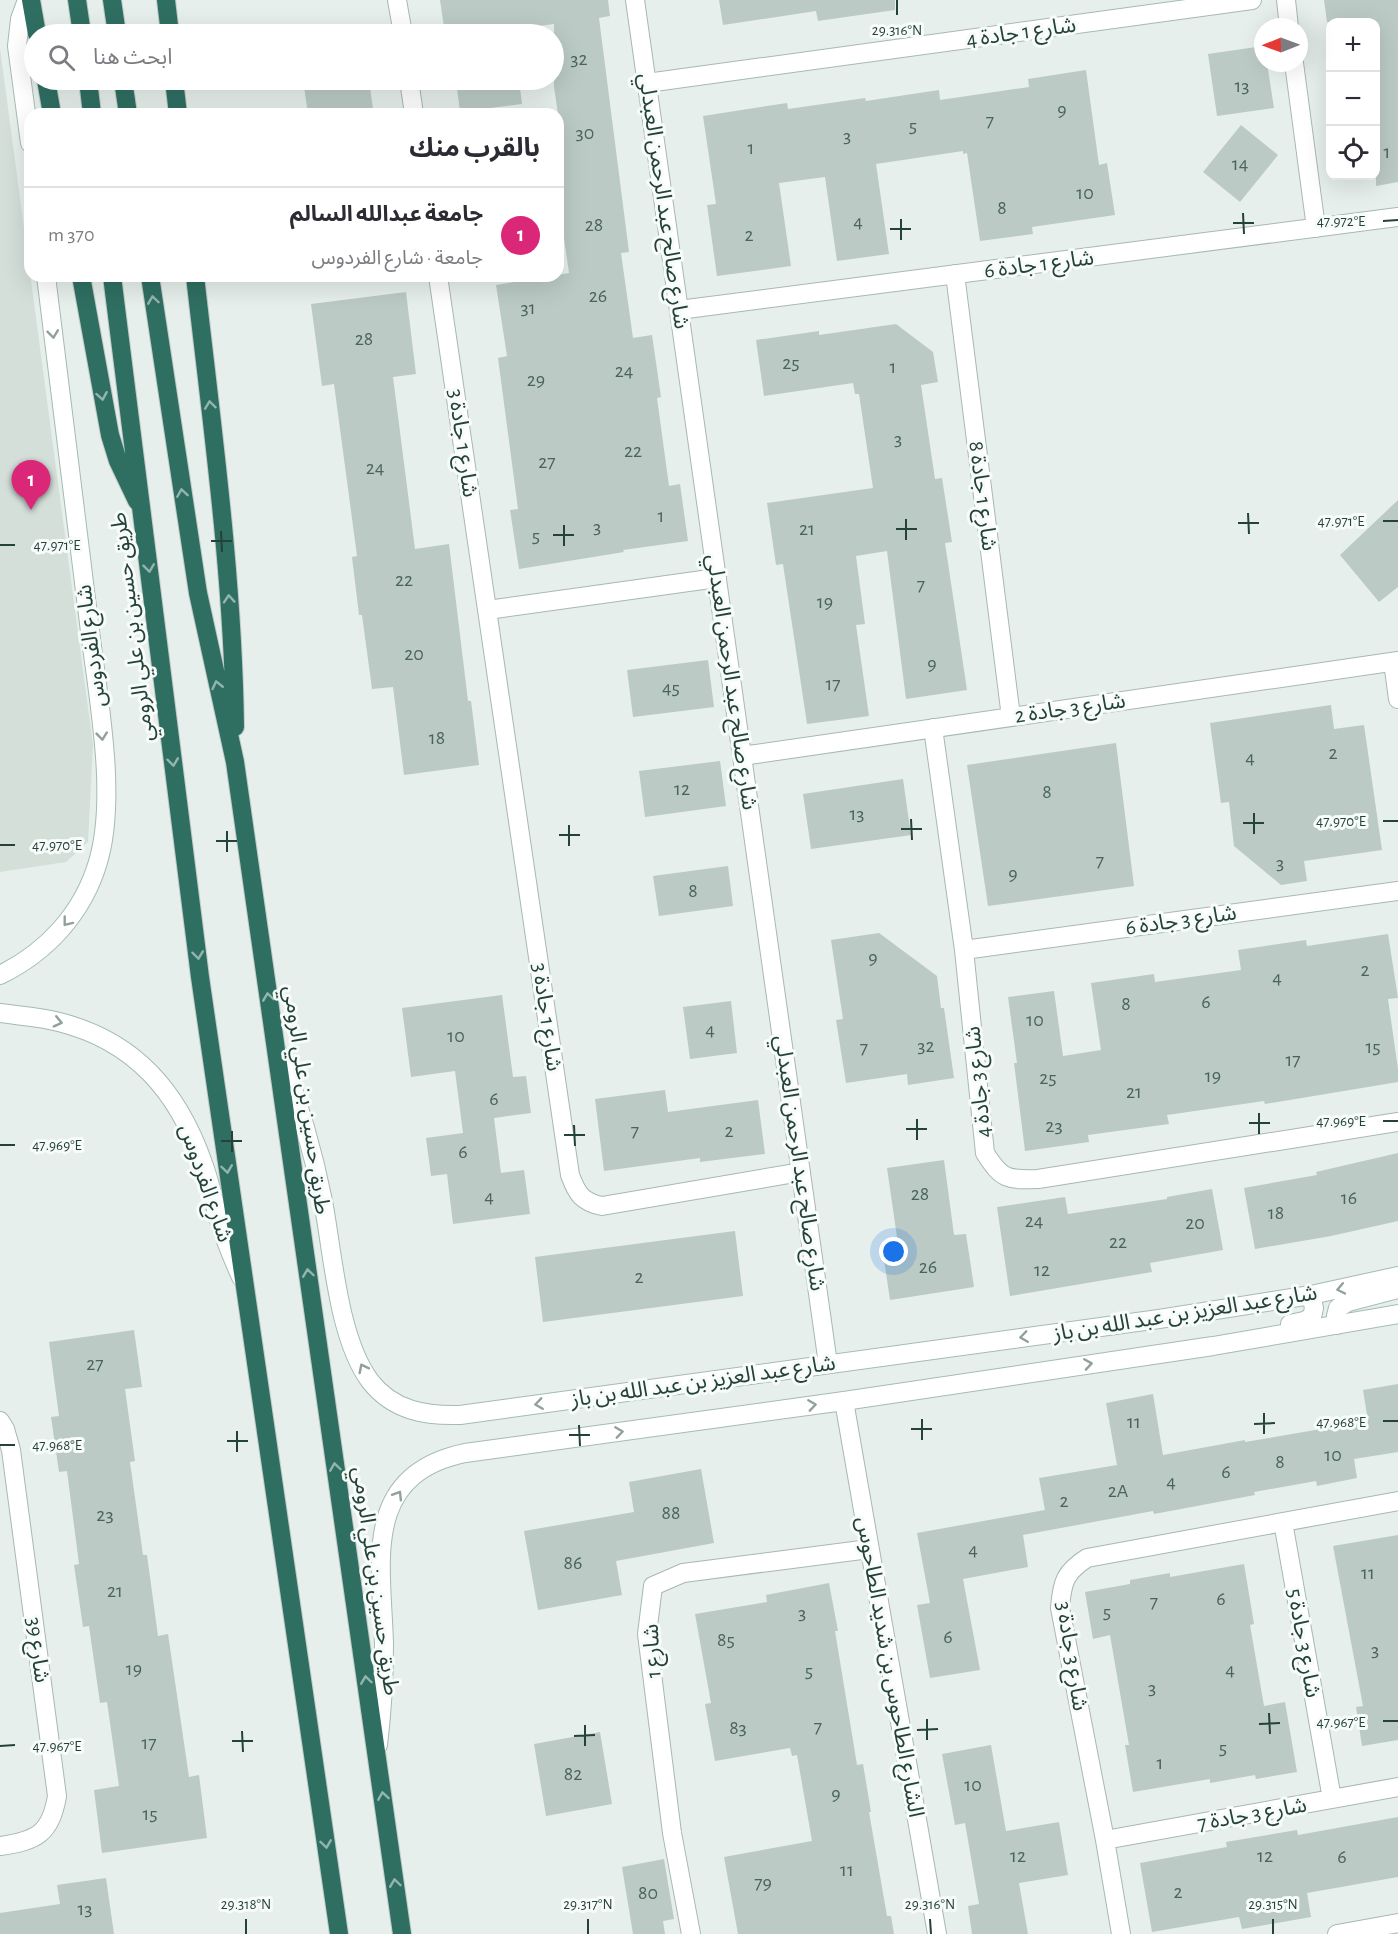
<!DOCTYPE html>
<html lang="ar">
<meta charset="utf-8">
<style>
body{margin:0;font-family:"Alegreya Sans","Noto Sans Arabic",sans-serif;background:#f2f2f3;color:#2b2b33;direction:rtl}
.controls{position:absolute;right:18px;top:18px;display:grid;overflow:hidden;border-radius:12px;box-shadow:0 6px 24px #0002}
.controls button{width:54px;height:54px;display:grid;place-items:center;padding:0;border:0;border-bottom:2px solid #e1e1e2;background:#fff;color:#2b2b33;font:30px sans-serif}
.compass{position:absolute;left:1254px;top:18px;width:54px;height:54px;border-radius:50%;background:#fff;box-shadow:0 6px 24px #0002;rotate:269deg}
.you{position:absolute;left:894px;top:1252px;width:21px;height:21px;margin:-15px;border:4px solid #fff;border-radius:50%;background:#1a73e8;box-shadow:0 0 0 9px #1a73e833}
.badge{display:grid;place-items:center;width:39px;height:39px;border-radius:50%;background:#db2777;color:#fff;font-size:20px;font-weight:700}
.pin{position:absolute;translate:-50% -50px;filter:drop-shadow(0 2px 3px #0008)}
.pin::after{content:'';position:absolute;top:32px;width:21px;height:18px;background:inherit;clip-path:polygon(0 0,100% 0,50% 100%)}
.list{margin:0;padding:0;list-style:none}
h2{display:flex;justify-content:space-between;align-items:center;height:78px;margin:0;padding:0 24px;font-size:26px}
h2 small{font-size:20px;font-weight:400;color:#7c7c81}
.list li{display:grid;grid-template-columns:39px 1fr auto;gap:18px;align-items:center;box-sizing:border-box;height:96px;padding:0 24px;border-top:2px solid #e1e1e2}
.list b{display:block;font-size:22px;white-space:nowrap}
.list p{margin:0;font-size:20px;white-space:nowrap;color:#7c7c81}
.list em{font-size:20px;font-style:normal;color:#7c7c81}
.icon{flex:none;width:33px;height:33px;fill:none;stroke:currentColor;stroke-width:2;stroke-linecap:round;stroke-linejoin:round}
.map{position:relative;flex:none;width:1398px;height:1934px;overflow:hidden;direction:ltr}
.search{position:absolute;background:#fff;box-shadow:0 6px 24px #0002;left:24px;top:24px;width:540px;height:66px;display:flex;align-items:center;gap:15px;box-sizing:border-box;padding:0 21px;border-radius:33px;color:#7c7c81;font-size:22px}
.panel{position:absolute;background:#fff;box-shadow:0 6px 24px #0002;left:24px;top:108px;width:540px;height:174px;border-radius:18px;direction:rtl}
.map>svg:first-child{display:block}
.built{fill:#d4dfda}
.building{fill:#bbcac4}
.lines{fill:none;stroke-linecap:round;stroke-linejoin:round}
.street-casing{stroke:#a8b8b2;stroke-width:20}
.secondary-casing{stroke:#a4bbb3;stroke-width:20}
.highway-casing{stroke:#c2cac8;stroke-width:20}
.street{stroke:#fff;stroke-width:18}
.secondary{stroke:#fff;stroke-width:18}
.highway{stroke:#2f6f62;stroke-width:18}
.oneway{stroke:#93b5ae}
.oneway2{stroke:#92a09c}
.ticks{fill:none;stroke:#24423a;stroke-width:2}
.labels{text-anchor:middle;dominant-baseline:central;stroke-width:6;stroke-linejoin:round;paint-order:stroke}
.number-label{font-size:20px;fill:#4a645c}
.street-label{font-size:22px;fill:#24423a;stroke:#f7fbf9}
.ticks-label{font-size:15px;text-anchor:middle;fill:#24423a;stroke:#f7fbf9;stroke-width:6;stroke-linejoin:round;paint-order:stroke}
</style>
<div class="map">
<svg width="1398" height="1934" viewBox="0 0 1398 1934">
<rect width="100%" height="100%" fill="#e6efeb"/>
<path class="built" d="M0,48L93,745L88,842L66,862L0,872Z"/>
<path class="building" d="M440,0H608L610,16L599,18L629,252L621,253L633,338L652,335L661,397L657,398L669,486L680,484L688,541L623,550L624,552L519,569L510,510L518,509L498,358L507,356L496,285L569,273L558,197L564,196L558,151V114L554,87V24L531,27L530,25L462,34H445Z
M719,0H895V10L818,21L816,11L723,25Z
M1324,0H1398V182L1376,186V22H1327Z
M1263,46V63H1267L1274,108L1217,116L1208,54Z
M1086,70L1099,165L1107,163L1115,215L1032,227L1033,234L980,241L967,153L963,154V151L876,164L889,254L837,261L825,177L779,183L791,266L717,276L707,205L716,204L703,116L787,103L788,109L865,98L866,101L939,90L940,100L1029,87L1028,79Z
M303,80H369L373,109L334,114H308Z
M456,80H519L522,104L460,112Z
M1241,125L1278,155L1240,202L1203,172Z
M406,292L416,374L393,377L415,549L449,544L468,701H471L479,765L404,775L393,687L372,689L362,615H359L352,557L357,556L334,384L322,386L311,304Z
M896,324L933,352L938,382L921,385L935,479L942,478L952,542L945,543L967,690L906,699L887,551L856,556L865,624L856,625L869,716L807,724L783,564L776,565L767,503L873,488L859,394H855L853,383L764,396L756,340L819,331V335Z
M1398,500V587L1379,602L1340,555Z
M708,660L714,707L633,717L627,670Z
M1331,705L1334,729L1364,725L1382,850L1304,861L1307,881L1281,885L1234,846L1229,802L1221,803L1210,723Z
M1116,743L1134,886L988,906L967,765Z
M720,761L726,806L645,817L639,771Z
M903,779L911,835L811,849L803,794Z
M728,866L733,906L659,916L653,876Z
M879,933L937,976L941,1008H944L954,1078L908,1085L907,1074L846,1083L836,1020L843,1019L831,940Z
M1388,934L1398,998L1388,999L1398,1069V1082L1265,1104L1264,1101L1167,1115L1169,1124L1088,1135L1089,1142L1025,1151L1014,1063H1017L1008,997L1054,991L1063,1056L1101,1050L1091,983L1154,974L1155,982L1241,970L1238,950L1306,940L1307,946Z
M502,995L513,1077L526,1076L531,1113L494,1118L501,1173L524,1170L530,1214L453,1224L447,1174L431,1176L426,1138L463,1133L455,1071L411,1077L402,1008Z
M731,1001L737,1053L690,1059L683,1007Z
M665,1090L668,1112L758,1100L765,1154L700,1162V1158L604,1171L595,1099Z
M1398,1153V1221L1331,1236L1255,1249L1244,1188L1317,1175L1316,1172Z
M944,1160L954,1235L966,1234L974,1287L890,1300L882,1246L898,1244L887,1168Z
M1212,1189L1223,1250L1150,1263L1152,1272L1010,1296L997,1207L1065,1197L1068,1214L1167,1199V1197Z
M735,1231L743,1296L543,1322L535,1257Z
M134,1330L142,1387L125,1389L135,1461L130,1462L143,1555H147L158,1636L168,1634L189,1777L199,1775L207,1838L102,1853L94,1790L119,1786L107,1702L100,1703L89,1626L83,1627L74,1565L79,1564L67,1471L59,1472L51,1417L59,1416L49,1342Z
M1398,1384V1452L1354,1459L1357,1478L1317,1486L1316,1481L1254,1492L1255,1495L1197,1506L1154,1514L1153,1511L1023,1535L1028,1567L963,1579L980,1670L930,1678L917,1605L930,1603L917,1533L1045,1510L1039,1478L1117,1465L1106,1403L1153,1394L1163,1455L1245,1440V1442L1368,1421L1363,1390Z
M701,1469L714,1543L616,1561L622,1595L538,1610L524,1531L634,1512L629,1482Z
M1398,1535V1740L1362,1746L1356,1707L1363,1706L1333,1546Z
M1244,1564L1254,1624L1250,1625L1264,1706L1285,1702L1297,1772L1256,1779L1255,1775L1210,1783V1779L1133,1792L1125,1745H1129L1110,1635L1093,1639L1085,1592L1130,1584V1580L1170,1573V1577Z
M829,1583L838,1631H835L857,1765L863,1764L871,1812H869L887,1916H891L894,1934H738L724,1857L812,1841L797,1755L792,1756L790,1748L715,1761L705,1704L711,1703L695,1614L767,1602L766,1595Z
M600,1732L612,1804L546,1816L534,1744Z
M991,1745L1006,1831L1059,1822L1068,1875L1019,1883L1028,1934H972L968,1906L979,1904L965,1823L955,1825L942,1754Z
M1398,1817V1877L1307,1893L1311,1917L1242,1929L1239,1917L1152,1932L1140,1863L1227,1847L1226,1842L1297,1830L1298,1835Z
M664,1859L674,1919L663,1921L665,1934H633L622,1867Z
M106,1878L114,1934H0V1913L60,1904L57,1885Z"/>
<g class="lines">
<g class="street-casing">
<path id="street" d="M397,0L403,34
M635,0L828,1364
M1286,0L1289,27
M1294,63L1316,228
M409,80L414,114
M647,83L1252,0
M955,274L1011,717
M438,276L570,1175C577,1194 582,1202 602,1206L801,1172
M679,310L1398,217
M488,610L717,578
M1393,662L1398,699
M933,728L964,950L985,1153C1002,1180 1008,1180 1038,1179L1398,1122
M742,756L1398,661
M964,950L1398,891
M844,1401L937,1934
M0,1421L5,1429L11,1450L57,1796C51,1833 37,1841 0,1846
M1283,1522L1332,1799
M1105,1840L1398,1787
M691,1934L672,1833L647,1634L653,1586L683,1573L869,1549
M1121,1934L1105,1840L1060,1608C1062,1582 1065,1572 1087,1558L1398,1501
M1337,1934L1398,1923"/>
</g>
<g class="secondary-casing">
<path id="secondary" d="M27,0L20,19L17,46L30,143
M0,975C47,952 83,913 98,862C118,795 97,693 89,623C75,507 60,392 46,276
M0,1013C20,1016 40,1017 59,1022C135,1041 178,1092 203,1163C210,1181 213,1199 218,1217C224,1237 232,1257 241,1277
M281,1056C299,1103 313,1151 323,1201C333,1254 338,1338 370,1381C393,1411 426,1416 460,1415L1159,1319L1311,1295L1398,1276
M1290,1324L1304,1321L1312,1317L1314,1308L1311,1295
M1337,1325L1336,1316L1338,1308L1348,1302L1398,1289
M378,1745C382,1712 384,1678 384,1644C382,1564 360,1475 465,1453L844,1401L1213,1346L1398,1314"/>
</g>
<g class="highway-casing">
<path id="highway" d="M31,0L37,34
M77,0L82,34
M112,0L117,34
M166,0L170,34
M46,80L52,114
M88,80L92,114
M123,80L128,114
M174,80L178,114
M81,276L110,435L118,461L137,501
M112,276L200,977L339,1934
M150,276L198,593L235,762L402,1934
M195,276C212,426 233,576 235,727"/>
</g>
<use href="#street" class="street"/>
<use href="#secondary" class="secondary"/>
<use href="#highway" class="highway"/>
</g>
<defs><path id="oneway-chevron" d="M-2-3.5L2.5 0L-2 3.5" fill="none" stroke-width="1.6" stroke-linecap="round" stroke-linejoin="round" transform="scale(1.5)"/></defs>
<g class="oneway">
<use href="#oneway-chevron" transform="translate(153 300) rotate(-98)"/>
<use href="#oneway-chevron" transform="translate(102 396) rotate(80)"/>
<use href="#oneway-chevron" transform="translate(210 405) rotate(-97)"/>
<use href="#oneway-chevron" transform="translate(182 493) rotate(-99)"/>
<use href="#oneway-chevron" transform="translate(149 568) rotate(83)"/>
<use href="#oneway-chevron" transform="translate(229 599) rotate(-94)"/>
<use href="#oneway-chevron" transform="translate(217 685) rotate(-103)"/>
<use href="#oneway-chevron" transform="translate(173 762) rotate(83)"/>
<use href="#oneway-chevron" transform="translate(198 955) rotate(83)"/>
<use href="#oneway-chevron" transform="translate(268 997) rotate(-98)"/>
<use href="#oneway-chevron" transform="translate(227 1169) rotate(82)"/>
<use href="#oneway-chevron" transform="translate(308 1273) rotate(-98)"/>
<use href="#oneway-chevron" transform="translate(335 1467) rotate(-98)"/>
<use href="#oneway-chevron" transform="translate(366 1680) rotate(-98)"/>
<use href="#oneway-chevron" transform="translate(383 1796) rotate(-99)"/>
<use href="#oneway-chevron" transform="translate(326 1844) rotate(82)"/>
<use href="#oneway-chevron" transform="translate(395 1883) rotate(-98)"/>
</g>
<g class="oneway2">
<use href="#oneway-chevron" transform="translate(53 334) rotate(83)"/>
<use href="#oneway-chevron" transform="translate(102 736) rotate(84)"/>
<use href="#oneway-chevron" transform="translate(67 922) rotate(128)"/>
<use href="#oneway-chevron" transform="translate(58 1022) rotate(13)"/>
<use href="#oneway-chevron" transform="translate(1341 1289) rotate(168)"/>
<use href="#oneway-chevron" transform="translate(1024 1337) rotate(172)"/>
<use href="#oneway-chevron" transform="translate(1088 1364) rotate(-9)"/>
<use href="#oneway-chevron" transform="translate(363 1368) rotate(-117)"/>
<use href="#oneway-chevron" transform="translate(539 1404) rotate(172)"/>
<use href="#oneway-chevron" transform="translate(812 1405) rotate(-8)"/>
<use href="#oneway-chevron" transform="translate(619 1432) rotate(-8)"/>
<use href="#oneway-chevron" transform="translate(398 1495) rotate(-58)"/>
</g>
<path class="ticks" d="M897,0V15M1243,213L1244,234M901,219V240M1383,221L1398,220M1233,223H1254M890,229H911M1248,513L1249,534M906,519V540M1383,521H1398M1238,523H1259M564,525V546M896,529H917M221,531L222,552M553,535H574M211,541H232M0,545H15M1254,813V834M911,819L912,840M1383,821H1398M1243,823H1264M569,825V846M901,829H922M227,831V852M559,835H580M216,841H237M0,845H15M1259,1113V1134M917,1119V1140M1383,1121H1398M1249,1123H1270M574,1125L575,1146M906,1129H927M232,1131V1152M564,1135H585M221,1141H242M0,1145H15M1264,1413V1434M922,1419V1440M1383,1421H1398M1254,1424L1275,1423M579,1425L580,1446M911,1429H932M237,1431V1452M569,1435H590M227,1441H248M0,1445H15M1269,1713L1270,1734M927,1719V1740M1383,1721H1398M1259,1724L1280,1723M585,1725V1746M917,1730L938,1729M242,1731L243,1752M574,1736L595,1735M232,1741H253M0,1746L15,1745M246,1919V1934M588,1919V1934M930,1919L931,1934M1273,1919V1934"/>
<g class="labels">
<g class="number-label">
<text x="579" y="59">32</text>
<text x="1242" y="86">13</text>
<text x="1062" y="110">9</text>
<text x="990" y="121">7</text>
<text x="913" y="126">5</text>
<text x="585" y="133">30</text>
<text x="847" y="136">3</text>
<text x="751" y="148">1</text>
<text x="1387" y="152">1</text>
<text x="1240" y="164">14</text>
<text x="1085" y="193">10</text>
<text x="1002" y="208">8</text>
<text x="858" y="222">4</text>
<text x="594" y="225">28</text>
<text x="749" y="235">2</text>
<text x="598" y="296">26</text>
<text x="528" y="308">31</text>
<text x="364" y="339">28</text>
<text x="791" y="363">25</text>
<text x="893" y="367">1</text>
<text x="624" y="371">24</text>
<text x="536" y="380">29</text>
<text x="898" y="439">3</text>
<text x="633" y="451">22</text>
<text x="547" y="462">27</text>
<text x="375" y="468">24</text>
<text x="661" y="516">1</text>
<text x="597" y="527">3</text>
<text x="807" y="529">21</text>
<text x="536" y="536">5</text>
<text x="404" y="580">22</text>
<text x="921" y="585">7</text>
<text x="825" y="602">19</text>
<text x="414" y="654">20</text>
<text x="932" y="664">9</text>
<text x="833" y="684">17</text>
<text x="671" y="688">45</text>
<text x="437" y="738">18</text>
<text x="1333" y="753">2</text>
<text x="1250" y="758">4</text>
<text x="682" y="789">12</text>
<text x="1047" y="792">8</text>
<text x="857" y="814">13</text>
<text x="1100" y="861">7</text>
<text x="1280" y="863">3</text>
<text x="1013" y="874">9</text>
<text x="693" y="891">8</text>
<text x="873" y="958">9</text>
<text x="1365" y="970">2</text>
<text x="1277" y="978">4</text>
<text x="1206" y="1002">6</text>
<text x="1126" y="1004">8</text>
<text x="1035" y="1020">10</text>
<text x="710" y="1030">4</text>
<text x="456" y="1036">10</text>
<text x="926" y="1046">32</text>
<text x="1373" y="1047">15</text>
<text x="864" y="1048">7</text>
<text x="1293" y="1060">17</text>
<text x="1213" y="1076">19</text>
<text x="1048" y="1078">25</text>
<text x="1134" y="1092">21</text>
<text x="494" y="1099">6</text>
<text x="1054" y="1126">23</text>
<text x="635" y="1131">7</text>
<text x="729" y="1131">2</text>
<text x="463" y="1152">6</text>
<text x="920" y="1194">28</text>
<text x="489" y="1197">4</text>
<text x="1349" y="1198">16</text>
<text x="1276" y="1213">18</text>
<text x="1034" y="1221">24</text>
<text x="1195" y="1223">20</text>
<text x="1118" y="1242">22</text>
<text x="928" y="1267">26</text>
<text x="1042" y="1270">12</text>
<text x="639" y="1277">2</text>
<text x="95" y="1364">27</text>
<text x="1134" y="1422">11</text>
<text x="1333" y="1455">10</text>
<text x="1280" y="1462">8</text>
<text x="1226" y="1472">6</text>
<text x="1171" y="1482">4</text>
<text x="1118" y="1491">2A</text>
<text x="1064" y="1501">2</text>
<text x="671" y="1513">88</text>
<text x="105" y="1515">23</text>
<text x="973" y="1550">4</text>
<text x="573" y="1563">86</text>
<text x="1368" y="1573">11</text>
<text x="115" y="1591">21</text>
<text x="1221" y="1599">6</text>
<text x="1154" y="1602">7</text>
<text x="1107" y="1612">5</text>
<text x="802" y="1613">3</text>
<text x="948" y="1637">6</text>
<text x="726" y="1640">85</text>
<text x="1375" y="1650">3</text>
<text x="134" y="1669">19</text>
<text x="1230" y="1670">4</text>
<text x="809" y="1671">5</text>
<text x="1152" y="1688">3</text>
<text x="818" y="1727">7</text>
<text x="738" y="1728">83</text>
<text x="149" y="1743">17</text>
<text x="1223" y="1748">5</text>
<text x="1160" y="1763">1</text>
<text x="573" y="1774">82</text>
<text x="973" y="1785">10</text>
<text x="836" y="1794">9</text>
<text x="150" y="1814">15</text>
<text x="1018" y="1856">12</text>
<text x="1265" y="1856">12</text>
<text x="1342" y="1857">6</text>
<text x="847" y="1870">11</text>
<text x="763" y="1883">79</text>
<text x="1178" y="1892">2</text>
<text x="648" y="1893">80</text>
<text x="85" y="1909">13</text>
</g>
<g class="street-label">
<text transform="translate(1021 32) rotate(-8)">شارع 1 جادة 4</text>
<text transform="translate(664 201) rotate(82)">شارع صالح عبد الرحمن العبدلي</text>
<text transform="translate(1039 264) rotate(-7)">شارع 1 جادة 6</text>
<text transform="translate(463 443) rotate(82)">شارع 1 جادة 3</text>
<text transform="translate(983 496) rotate(83)">شارع 1 جادة 8</text>
<text transform="translate(132 627) rotate(-97)">طريق حسين بن علي الرومي</text>
<text transform="translate(91 646) rotate(-97)">شارع الفردوس</text>
<text transform="translate(732 682) rotate(82)">شارع صالح عبد الرحمن العبدلي</text>
<text transform="translate(1070 708) rotate(-8)">شارع 3 جادة 2</text>
<text transform="translate(1181 920) rotate(-8)">شارع 3 جادة 6</text>
<text transform="translate(547 1017) rotate(82)">شارع 1 جادة 3</text>
<text transform="translate(978 1082) rotate(-96)">شارع 3 جادة 4</text>
<text transform="translate(307 1100) rotate(82)">طريق حسين بن علي الرومي</text>
<text transform="translate(800 1163) rotate(82)">شارع صالح عبد الرحمن العبدلي</text>
<text transform="translate(206 1183) rotate(71)">شارع الفردوس</text>
<text transform="translate(1185 1313) rotate(-9)">شارع عبد العزيز بن عبد الله بن باز</text>
<text transform="translate(703 1381) rotate(-8)">شارع عبد العزيز بن عبد الله بن باز</text>
<text transform="translate(376 1581) rotate(82)">طريق حسين بن علي الرومي</text>
<text transform="translate(1304 1643) rotate(80)">شارع 3 جادة 5</text>
<text transform="translate(38 1650) rotate(82)">شارع 39</text>
<text transform="translate(652 1651) rotate(-93)">شارع 1</text>
<text transform="translate(1072 1656) rotate(81)">شارع 3 جادة 3</text>
<text transform="translate(890 1667) rotate(80)">الشارع الطاحوس بن شديد الطاحوس</text>
<text transform="translate(1252 1814) rotate(-10)">شارع 3 جادة 7</text>
</g>
</g>
<g class="ticks-label">
<text x="897" y="35">29.316°N</text>
<text x="1341" y="226">47.972°E</text>
<text x="1341" y="526">47.971°E</text>
<text x="57" y="550">47.971°E</text>
<text x="1341" y="826">47.970°E</text>
<text x="57" y="850">47.970°E</text>
<text x="1341" y="1126">47.969°E</text>
<text x="57" y="1150">47.969°E</text>
<text x="1341" y="1427">47.968°E</text>
<text x="57" y="1450">47.968°E</text>
<text x="1341" y="1727">47.967°E</text>
<text x="57" y="1751">47.967°E</text>
<text x="246" y="1909">29.318°N</text>
<text x="588" y="1909">29.317°N</text>
<text x="930" y="1909">29.316°N</text>
<text x="1273" y="1909">29.315°N</text>
</g>
</svg>
<div class="controls">
<button>+</button>
<button>−</button>
<button><svg class="icon" aria-label="locate" viewBox="0 0 24 24"><circle cx="12" cy="12" r="6"/><path d="M12 2v4M12 18v4M2 12h4M18 12h4"/></svg></button>
</div>
<svg class="compass" viewBox="-18 -18 36 36"><path d="M0-13l5 13h-10z" fill="#e53935"/><path d="M0 13l5-13h-10z" fill="#7c7c81"/></svg>
<div class="you"></div>
<div class="pin badge" style="left:31px;top:510px">1</div>
<div class="search"><svg class="icon" aria-label="search" viewBox="0 0 24 24"><circle cx="10" cy="10" r="6"/><path d="M15 15l6 6"/></svg>ابحث هنا</div>
<section class="panel">
<h2>بالقرب منك<small></small></h2>
<ul class="list">
<li><span class="badge">1</span><div><b>جامعة عبدالله السالم</b><p>جامعة · شارع الفردوس</p></div><em>370 m</em></li>
</ul>
</section>
</div>
